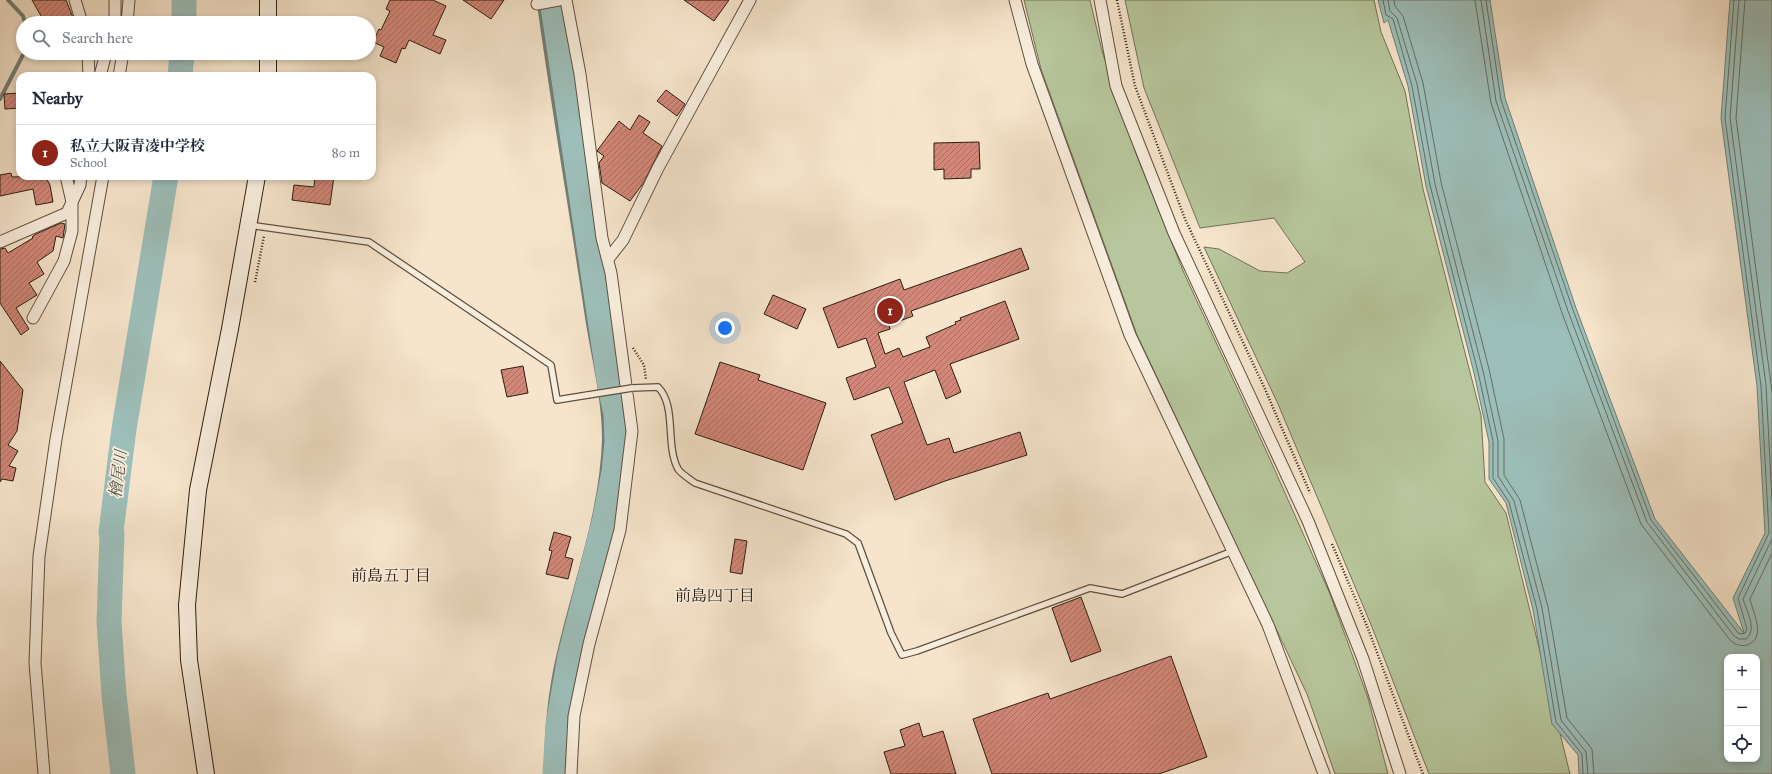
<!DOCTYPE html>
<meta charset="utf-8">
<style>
body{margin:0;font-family:"IM FELL Great Primer","Noto Serif JP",serif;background:#f2f2f3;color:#1f2937}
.controls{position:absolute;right:12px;bottom:12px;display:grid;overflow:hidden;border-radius:8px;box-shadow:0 2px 6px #0003}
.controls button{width:36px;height:36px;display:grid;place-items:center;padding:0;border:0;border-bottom:1px solid #e0e1e3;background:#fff;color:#1f2937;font:20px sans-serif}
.you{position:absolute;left:725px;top:328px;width:14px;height:14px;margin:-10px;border:3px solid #fff;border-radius:50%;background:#1a73e8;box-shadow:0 0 0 6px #1a73e833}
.badge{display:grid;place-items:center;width:26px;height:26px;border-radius:50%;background:#8f2418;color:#fff;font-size:13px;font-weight:700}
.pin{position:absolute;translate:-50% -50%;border:2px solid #fff;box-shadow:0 1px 4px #0006}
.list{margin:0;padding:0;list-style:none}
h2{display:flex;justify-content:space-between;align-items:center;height:52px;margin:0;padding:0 16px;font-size:17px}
h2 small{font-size:13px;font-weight:400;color:#747a83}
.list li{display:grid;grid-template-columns:26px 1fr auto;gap:12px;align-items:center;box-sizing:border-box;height:56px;padding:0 16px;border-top:1px solid #e0e1e3}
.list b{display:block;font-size:15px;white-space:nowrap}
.list p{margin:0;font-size:13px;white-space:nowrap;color:#747a83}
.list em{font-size:13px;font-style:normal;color:#747a83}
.icon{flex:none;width:22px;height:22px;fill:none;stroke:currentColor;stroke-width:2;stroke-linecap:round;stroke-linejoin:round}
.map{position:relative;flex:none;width:1772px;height:774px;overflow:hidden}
.search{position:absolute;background:#fff;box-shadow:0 2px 6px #0003;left:16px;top:16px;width:360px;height:44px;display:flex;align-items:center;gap:10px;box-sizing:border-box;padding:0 14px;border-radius:22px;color:#747a83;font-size:15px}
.panel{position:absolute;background:#fff;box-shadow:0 2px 6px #0003;left:16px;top:72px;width:360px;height:108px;border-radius:12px}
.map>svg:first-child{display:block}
.grass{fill:#b7c69c;stroke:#727256}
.water{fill:#9dbfba;stroke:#707f76;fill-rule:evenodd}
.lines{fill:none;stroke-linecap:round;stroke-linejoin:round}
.shore{stroke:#646e64;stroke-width:1}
.stream{stroke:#707f76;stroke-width:4}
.river{stroke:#9dbfba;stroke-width:25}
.building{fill:url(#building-hatch);stroke:#2c1e0f}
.lane-casing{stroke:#5e503e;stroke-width:8}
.street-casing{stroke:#5e503e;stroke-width:13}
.secondary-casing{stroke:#2c1e0f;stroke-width:18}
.path{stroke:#2c1e0f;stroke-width:2.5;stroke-dasharray:1 2;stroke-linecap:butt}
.lane{stroke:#f9eede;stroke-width:5.5}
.street{stroke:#f9eede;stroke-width:11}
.secondary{stroke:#f9eede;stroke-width:16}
.lane-bridge-casing{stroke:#5e503e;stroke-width:8;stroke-linecap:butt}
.lane-bridge{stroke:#f9eede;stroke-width:5.5}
.labels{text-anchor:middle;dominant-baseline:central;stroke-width:3.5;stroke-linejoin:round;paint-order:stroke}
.water-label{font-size:16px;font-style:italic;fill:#54564b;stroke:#f9eede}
.neighbourhood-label{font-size:16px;fill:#2c1e0f;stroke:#f9eede}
</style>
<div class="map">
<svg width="1772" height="774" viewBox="0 0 1772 774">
<defs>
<pattern id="building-hatch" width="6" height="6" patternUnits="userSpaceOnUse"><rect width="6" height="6" fill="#d38779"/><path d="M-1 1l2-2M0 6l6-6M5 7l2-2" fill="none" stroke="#ab6e62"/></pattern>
</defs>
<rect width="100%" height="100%" fill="#f6e5cc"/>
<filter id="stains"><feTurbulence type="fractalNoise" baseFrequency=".005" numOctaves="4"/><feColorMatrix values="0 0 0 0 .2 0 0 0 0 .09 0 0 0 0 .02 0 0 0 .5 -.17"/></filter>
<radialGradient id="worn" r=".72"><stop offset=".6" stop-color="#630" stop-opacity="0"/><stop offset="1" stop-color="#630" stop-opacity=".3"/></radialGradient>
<path class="grass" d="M1024,0H1090L1102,51L1135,151L1184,273L1269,457L1330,594L1368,698L1388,774H1335L1307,694L1137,335L1041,69Z
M1125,0H1374L1381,32L1405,91L1423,189L1481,415L1485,482L1506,513L1570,774H1429L1372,627L1278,404L1204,247L1219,249L1260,271L1287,273L1305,262L1274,218L1200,228L1144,88Z"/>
<path class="water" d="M1378,0H1490L1505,98L1576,308L1655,519L1744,633L1733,598L1765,533L1757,386L1721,118L1730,0H1772V774H1579L1578,755L1552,724L1533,610L1506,503L1489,479V442L1474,373L1426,186L1408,86L1388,20L1384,23ZM1727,657H1757V759H1727Z"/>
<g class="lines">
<path class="shore" d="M1383,0L1386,15L1393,19L1412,86L1430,185L1478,372L1493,441V478L1509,502L1537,609L1556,722L1582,754L1583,774
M1388,0L1390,11L1397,18L1417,84L1435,184L1483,371L1498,441V476L1514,501L1542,608L1561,720L1586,752L1588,774
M1394,0L1395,6L1403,16L1423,83L1441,182L1489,369L1504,439V475L1520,500L1548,607L1567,718L1592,749L1594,774
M1475,0L1491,103L1562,313L1641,524L1730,640C1734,644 1740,647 1747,645C1767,638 1753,613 1750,599L1772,553
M1481,0L1496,101L1568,311L1647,522L1734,636L1739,639H1746C1758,630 1746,610 1743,599L1772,539
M1486,0L1501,100L1573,310L1651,520L1738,633L1742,634L1745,633L1747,629L1738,598L1769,533L1761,386L1725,118L1734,0
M1739,0L1730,118L1766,385L1772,501
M1745,0L1736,118L1772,392"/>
<path class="stream" d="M8,0L23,16L25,23
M539,4C553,107 571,209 586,311C592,353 604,396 604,439C602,513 574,585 558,657C549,696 546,735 546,774
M0,99L24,53"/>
<path class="river" d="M552,0L610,386L616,414L617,442L614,472L605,518L570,656L558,725L555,774
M184,23V0
M180,76L182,53
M123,774L114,695L109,622L112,534L111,532L124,429L166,176"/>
</g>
<path class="building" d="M32,0H66L74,20L70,23H45Z
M390,0H433L446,6L433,35L446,40L440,54L409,40L405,49L402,48L396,63L380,56L384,47L373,42L379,29L381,30L390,11L386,9Z
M463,0H504L491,19Z
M684,0H729L714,21Z
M666,90L685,104L677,116L657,101Z
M20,93V108L5,109L4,94Z
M639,115L650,122L643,133L662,146L644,182L630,201L602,183L599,163L604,156L597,151L619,121L630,130Z
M979,142L980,169H971V178L944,179V169L934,170V143Z
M11,173L12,177L45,176L50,185L53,202L36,205L33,189L0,196V175Z
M315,176H334L330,205L292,200L294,185L314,187Z
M61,223L65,224L63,238L56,236L53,251L37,262L44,274L29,283L37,295L16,308L29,329L21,335L0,303V249L5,248L8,253L33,238L32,237L36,234Z
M1021,248L1029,269L911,311L913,316L889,325L890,329L878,333L885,354L899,348L903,357L930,347L926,337L956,324L955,322L961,320L960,318L1005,301L1019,339L950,364L961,392L946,399L935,370L904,382L927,445L949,438L954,453L1020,432L1027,455L945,481L895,500L871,435L903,423L889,387L854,400L846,378L876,367L866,338L838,348L823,308L900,279L904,290Z
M773,295L806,309L797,329L764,314Z
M0,361L23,390L17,431L8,445L18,451L9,466L16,468L13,481L2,479L0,482Z
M720,362L760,375L758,380L826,403L803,470L695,434Z
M523,366L528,393L507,397L501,370Z
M554,532L571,537L565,557L573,559L568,579L546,574L552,551L549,550Z
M735,539L747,541L742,574L730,572Z
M1081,597L1101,651L1071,662L1052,608Z
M1171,656L1207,757L1159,774H992L973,719L1048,693L1050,699Z
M919,723L923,737L943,731L956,774H891L884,752L905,746L900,730Z"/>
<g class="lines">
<g class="lane-casing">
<path id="lane" d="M249,225L369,242L551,365L557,400L588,395
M632,388L658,387C677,406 665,445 678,469C681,474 690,479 695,483L846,534L858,543L891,633L902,655L917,651L1090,588L1122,594L1233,551"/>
</g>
<g class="street-casing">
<path id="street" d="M75,0L82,23
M566,0L580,74L602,238L611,273L632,431L620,530L589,644L574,716L571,774
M1015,0L1032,64L1130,335L1268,625L1324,774
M1100,0L1116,86L1174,233L1308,521L1363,659L1400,774
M537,4L559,0
M115,23V0
M127,23L129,0
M88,53L89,76
M100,76L106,53
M119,76L123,53
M0,242L67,213L80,185L81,176
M608,259L623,240L658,168L750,0
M33,318L64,261L72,231V202L66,176
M44,774L35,663L39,556L56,439L103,176"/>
</g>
<g class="secondary-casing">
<path id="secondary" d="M268,0V23
M268,53V76
M206,774L189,660L187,605L198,490L230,329L257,176"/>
</g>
<path class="path" d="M1117,0L1135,86L1185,219L1265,389L1310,493
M255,282L264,236
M633,348L644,365L646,380
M1332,544L1367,626L1423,774"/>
<use href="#lane" class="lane"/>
<use href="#street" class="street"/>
<use href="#secondary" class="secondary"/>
<g class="lane-bridge-casing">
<path id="lane-bridge" d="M588,395L632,388"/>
</g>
<use href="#lane-bridge" class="lane-bridge"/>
</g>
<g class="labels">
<g class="water-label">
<text transform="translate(118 474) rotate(-83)">檜尾川</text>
</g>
<g class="neighbourhood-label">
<text x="391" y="575">前島五丁目</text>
<text x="715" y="595">前島四丁目</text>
</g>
</g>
<rect width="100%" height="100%" filter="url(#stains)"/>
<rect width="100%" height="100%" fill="url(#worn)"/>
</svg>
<div class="controls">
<button>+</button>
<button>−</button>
<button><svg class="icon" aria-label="locate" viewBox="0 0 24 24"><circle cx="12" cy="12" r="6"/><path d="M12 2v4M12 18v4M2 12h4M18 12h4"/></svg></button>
</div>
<div class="you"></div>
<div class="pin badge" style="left:890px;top:311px">1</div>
<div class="search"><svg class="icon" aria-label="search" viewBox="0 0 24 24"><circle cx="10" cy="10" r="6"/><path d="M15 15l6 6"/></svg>Search here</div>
<section class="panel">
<h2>Nearby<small></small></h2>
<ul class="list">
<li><span class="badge">1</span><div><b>私立大阪青凌中学校</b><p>School</p></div><em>80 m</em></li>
</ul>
</section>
</div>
